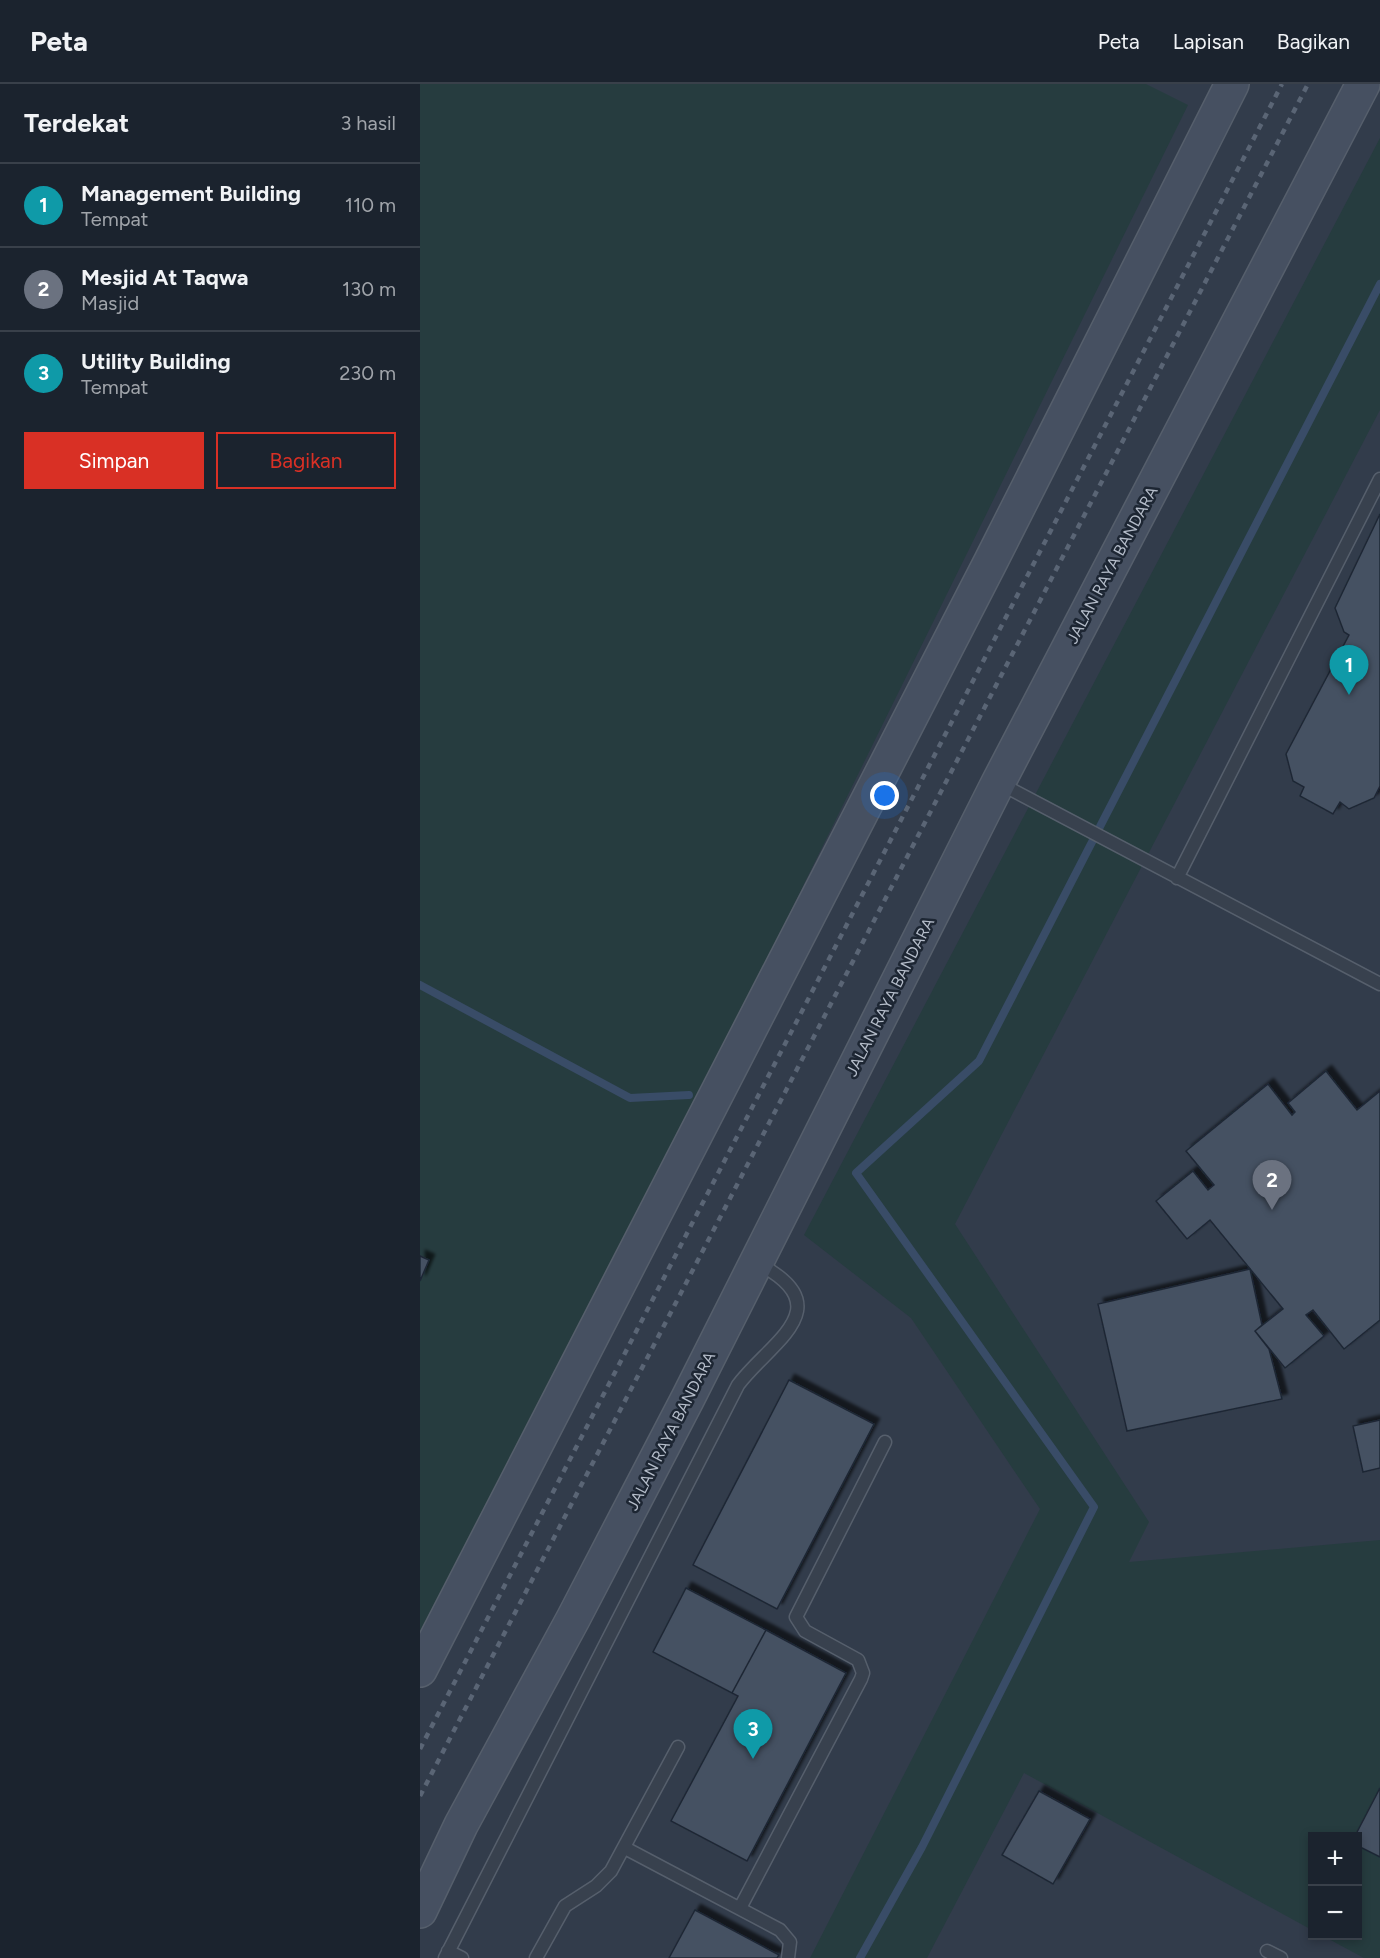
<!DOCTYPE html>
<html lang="id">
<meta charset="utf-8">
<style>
body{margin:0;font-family:Figtree,sans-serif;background:#242b36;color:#f1f3f6}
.controls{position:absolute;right:18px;bottom:18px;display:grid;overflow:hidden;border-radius:0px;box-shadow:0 3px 9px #0003}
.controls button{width:54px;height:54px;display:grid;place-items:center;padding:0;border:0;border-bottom:2px solid #39404a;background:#1b232e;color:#f1f3f6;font:30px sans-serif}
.you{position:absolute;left:465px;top:712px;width:21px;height:21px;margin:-15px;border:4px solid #fff;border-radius:50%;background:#1a73e8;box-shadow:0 0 0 9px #1a73e833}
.badge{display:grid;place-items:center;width:39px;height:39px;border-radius:50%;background:#d93025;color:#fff;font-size:20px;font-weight:700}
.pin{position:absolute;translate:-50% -50px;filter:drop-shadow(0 2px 3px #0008)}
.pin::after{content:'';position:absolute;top:32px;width:21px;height:18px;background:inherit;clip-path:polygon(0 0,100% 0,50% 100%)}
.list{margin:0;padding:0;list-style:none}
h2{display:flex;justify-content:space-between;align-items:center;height:78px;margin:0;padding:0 24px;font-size:26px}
h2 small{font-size:20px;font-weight:400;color:#a0a4aa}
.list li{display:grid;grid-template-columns:39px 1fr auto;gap:18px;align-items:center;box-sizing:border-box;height:84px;padding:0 24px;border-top:2px solid #39404a}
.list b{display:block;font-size:22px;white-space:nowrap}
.list p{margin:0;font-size:20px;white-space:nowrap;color:#a0a4aa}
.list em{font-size:20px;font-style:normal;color:#a0a4aa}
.actions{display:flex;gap:12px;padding:18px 24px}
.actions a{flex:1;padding:14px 0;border:2px solid #d93025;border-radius:0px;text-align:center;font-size:21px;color:#d93025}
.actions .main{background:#d93025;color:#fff}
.map{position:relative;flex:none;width:960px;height:1874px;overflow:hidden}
header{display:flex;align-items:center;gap:36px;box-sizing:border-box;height:84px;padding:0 30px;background:#1b232e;border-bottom:2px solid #39404a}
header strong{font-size:28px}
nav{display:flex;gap:33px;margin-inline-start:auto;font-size:21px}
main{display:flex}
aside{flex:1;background:#1b232e}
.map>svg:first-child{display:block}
.airport{fill:#323c4b;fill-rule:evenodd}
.green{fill:#263c3f}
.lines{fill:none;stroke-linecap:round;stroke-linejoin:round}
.stream{stroke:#394c67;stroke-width:8}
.building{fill:#455162;stroke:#1f2835;stroke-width:1.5;filter:url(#shadow)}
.lane-casing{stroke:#565f6c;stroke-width:15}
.secondary-casing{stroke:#565f6c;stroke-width:36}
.lane{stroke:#38414e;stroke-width:12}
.secondary{stroke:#465061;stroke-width:33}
.rail{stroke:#5a6575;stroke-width:4.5;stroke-dasharray:6 6;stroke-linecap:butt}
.labels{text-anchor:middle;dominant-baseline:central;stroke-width:5;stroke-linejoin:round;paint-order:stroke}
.street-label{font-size:16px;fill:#b4bcc9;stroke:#1d2633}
</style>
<header>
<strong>Peta</strong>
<nav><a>Peta</a><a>Lapisan</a><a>Bagikan</a></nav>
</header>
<main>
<aside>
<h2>Terdekat<small>3 hasil</small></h2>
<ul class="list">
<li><span class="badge" style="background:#0f9aa8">1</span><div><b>Management Building</b><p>Tempat</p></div><em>110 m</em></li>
<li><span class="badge" style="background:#6b7280">2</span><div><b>Mesjid At Taqwa</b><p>Masjid</p></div><em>130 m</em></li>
<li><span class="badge" style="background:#0f9aa8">3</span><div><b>Utility Building</b><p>Tempat</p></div><em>230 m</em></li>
</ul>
<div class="actions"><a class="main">Simpan</a><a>Bagikan</a></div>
</aside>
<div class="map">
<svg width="960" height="1874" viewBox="0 0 960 1874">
<defs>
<filter id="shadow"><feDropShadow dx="5.5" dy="-5.5" stdDeviation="1.5" flood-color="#0009"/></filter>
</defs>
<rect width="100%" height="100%" fill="#242f3e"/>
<path class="airport" d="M0,0H960V1874H0ZM892,1752H938V1852H892Z"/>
<path class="green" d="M0,0H726L768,21L0,1579Z
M960,54V326L535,1140L729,1438L709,1478L960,1456V1874H944L903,1852H938V1752H892V1846L604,1689L507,1874H390L620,1425L491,1234L384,1151Z"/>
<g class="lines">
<path class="stream" d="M0,901L210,1014L269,1011
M440,1874L502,1763L674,1423L436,1089L559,977L960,200"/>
</g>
<path class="building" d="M960,430V702L954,714L929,725L920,718L913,730L880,712L884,703L873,697L866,670L929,551L924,548L915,524Z
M906,987L937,1026L960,1007V1236L924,1265L893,1226L886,1231L904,1252L865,1284L835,1247L863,1225L790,1136L767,1155L736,1117L773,1087L788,1106L794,1101L766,1067L848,1000L872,1031L875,1028L868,1019Z
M0,1172L9,1176L0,1197Z
M830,1185L842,1241L835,1247L849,1265L862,1315L707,1347L678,1220Z
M369,1296L454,1340L357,1525L273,1481Z
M960,1336V1384L943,1388L933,1342Z
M266,1504L346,1546L312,1609L233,1568Z
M346,1546L426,1589L327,1777L251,1737L318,1612L312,1609Z
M960,1704V1773L938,1762V1752H935Z
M619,1707L670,1735L633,1800L582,1771Z
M275,1826L359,1871L357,1874H249Z"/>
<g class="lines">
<g class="lane-casing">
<path id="lane" d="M579,699L960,900
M757,794L960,395
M205,1764L360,1846L370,1858L368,1874
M320,1824L441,1595L443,1589L438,1576L385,1547L376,1533L465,1358
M28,1867L42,1874
M847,1867L861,1874
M25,1874L318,1301C350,1258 423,1223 337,1179
M116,1874L145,1822L176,1802L191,1787L258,1663"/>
</g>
<g class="secondary-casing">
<path id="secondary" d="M0,1586L571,477L812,0
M0,1827L41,1741L153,1535L268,1314L578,699L943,0"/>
</g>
<use href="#lane" class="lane"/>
<use href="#secondary" class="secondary"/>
<path class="rail" d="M0,1665L862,0
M0,1712L888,0"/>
</g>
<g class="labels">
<g class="street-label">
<text transform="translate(692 481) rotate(-62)">JALAN RAYA BANDARA</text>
<text transform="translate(470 913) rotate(-63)">JALAN RAYA BANDARA</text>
<text transform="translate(251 1347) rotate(-63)">JALAN RAYA BANDARA</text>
</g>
</g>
</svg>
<div class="controls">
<button>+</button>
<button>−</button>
</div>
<div class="you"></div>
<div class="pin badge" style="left:929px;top:611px;background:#0f9aa8">1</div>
<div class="pin badge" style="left:852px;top:1126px;background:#6b7280">2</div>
<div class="pin badge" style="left:333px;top:1675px;background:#0f9aa8">3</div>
</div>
</main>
